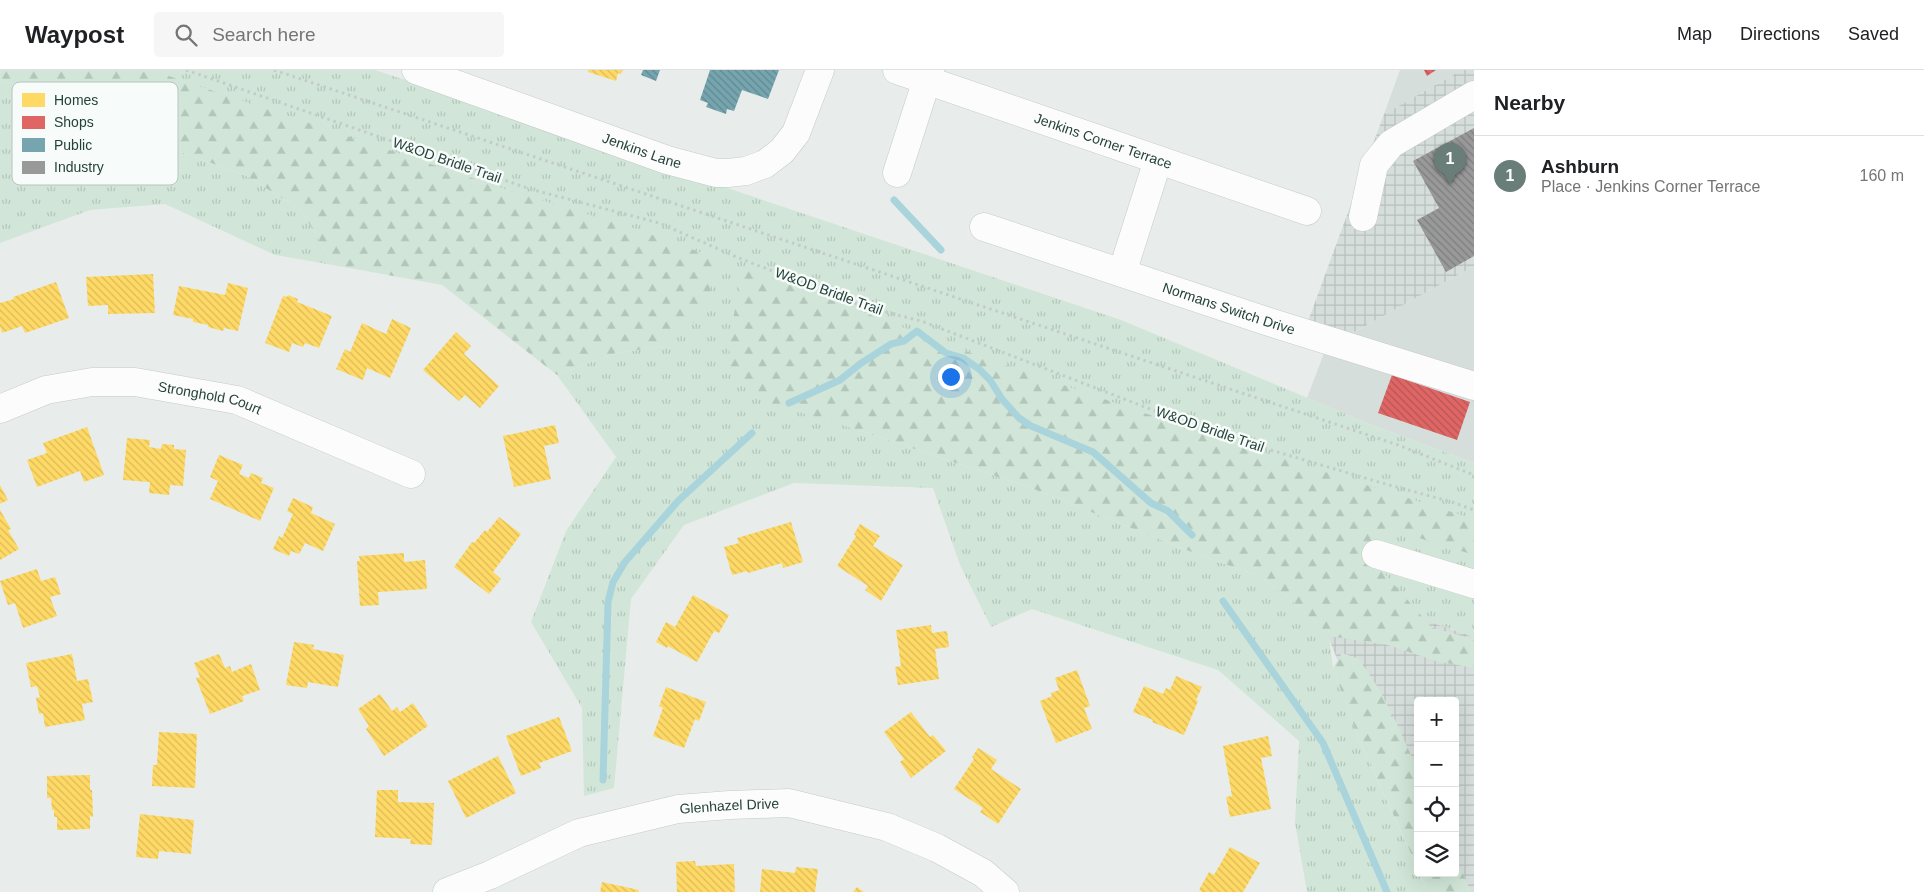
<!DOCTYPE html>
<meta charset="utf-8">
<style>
body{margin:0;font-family:Arial,sans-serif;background:#f6f6f6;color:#202124}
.controls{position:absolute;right:15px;bottom:15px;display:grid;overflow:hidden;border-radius:5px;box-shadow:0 5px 20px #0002}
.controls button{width:45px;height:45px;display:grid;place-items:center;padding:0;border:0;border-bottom:1px solid #e0e0e0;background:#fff;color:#202124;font:25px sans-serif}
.you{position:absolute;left:950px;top:306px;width:18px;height:18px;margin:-12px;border:4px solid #fff;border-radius:50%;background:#1a73e8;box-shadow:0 0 0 8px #1a73e833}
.badge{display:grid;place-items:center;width:32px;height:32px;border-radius:50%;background:#697e78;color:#fff;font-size:16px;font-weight:700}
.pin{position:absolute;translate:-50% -41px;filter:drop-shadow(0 1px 2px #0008)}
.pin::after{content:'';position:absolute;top:26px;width:18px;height:15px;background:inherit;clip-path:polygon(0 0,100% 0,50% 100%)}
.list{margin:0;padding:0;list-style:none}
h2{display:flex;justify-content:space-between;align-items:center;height:65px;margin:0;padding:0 20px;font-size:21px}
h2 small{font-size:16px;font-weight:400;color:#757577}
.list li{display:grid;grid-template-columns:32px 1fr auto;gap:15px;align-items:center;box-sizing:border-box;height:80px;padding:0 20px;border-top:1px solid #e0e0e0}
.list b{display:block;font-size:19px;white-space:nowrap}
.list p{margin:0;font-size:16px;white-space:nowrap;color:#757577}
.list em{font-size:16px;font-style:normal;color:#757577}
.icon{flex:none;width:28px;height:28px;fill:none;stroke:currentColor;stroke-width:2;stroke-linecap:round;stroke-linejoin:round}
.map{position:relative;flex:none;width:1474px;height:822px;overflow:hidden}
header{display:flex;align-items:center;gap:30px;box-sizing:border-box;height:70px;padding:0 25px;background:#fff;border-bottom:1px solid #e0e0e0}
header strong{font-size:24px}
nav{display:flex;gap:28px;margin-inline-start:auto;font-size:18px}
.search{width:350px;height:45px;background:#f6f6f6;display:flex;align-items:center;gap:12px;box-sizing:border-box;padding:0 18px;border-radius:5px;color:#757577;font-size:19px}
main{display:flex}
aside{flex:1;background:#fff}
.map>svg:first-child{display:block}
.built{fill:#d6dedb}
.industrial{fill:url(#industrial-grid)}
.grass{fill:url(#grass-tufts)}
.forest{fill:url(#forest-firs)}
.homes{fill:url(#homes-back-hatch)}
.shops{fill:url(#shops-back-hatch)}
.public{fill:url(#public-back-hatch)}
.industry{fill:url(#industry-back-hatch)}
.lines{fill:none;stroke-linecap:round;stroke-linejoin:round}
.stream{stroke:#a9d4db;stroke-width:7}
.minor-casing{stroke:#c5cac8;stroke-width:29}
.path{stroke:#c3ccca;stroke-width:3;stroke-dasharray:2.5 4;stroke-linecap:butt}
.minor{stroke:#fcfcfc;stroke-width:28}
.labels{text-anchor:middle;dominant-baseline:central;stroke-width:5;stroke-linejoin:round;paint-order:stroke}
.street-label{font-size:14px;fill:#24423a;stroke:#f7fbf9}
.key{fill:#f7fbf9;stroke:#b8c4c0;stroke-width:1}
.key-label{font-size:14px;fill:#24423a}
</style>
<header>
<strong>Waypost</strong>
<div class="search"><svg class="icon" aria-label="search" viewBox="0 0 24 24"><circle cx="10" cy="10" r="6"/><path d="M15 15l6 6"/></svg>Search here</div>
<nav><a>Map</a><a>Directions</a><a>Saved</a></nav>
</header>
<main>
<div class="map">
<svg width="1474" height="822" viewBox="0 0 1474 822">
<defs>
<pattern id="industrial-grid" width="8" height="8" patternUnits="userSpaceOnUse" patternTransform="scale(1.25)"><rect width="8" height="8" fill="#d6dedb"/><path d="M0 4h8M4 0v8" fill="none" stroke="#b8c0bd"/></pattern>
<pattern id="grass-tufts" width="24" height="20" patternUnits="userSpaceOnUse" patternTransform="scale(1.25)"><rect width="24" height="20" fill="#d1e6d8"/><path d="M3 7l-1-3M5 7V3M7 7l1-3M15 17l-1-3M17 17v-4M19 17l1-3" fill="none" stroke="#b3c6ba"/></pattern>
<pattern id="forest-firs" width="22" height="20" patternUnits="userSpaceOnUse" patternTransform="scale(1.25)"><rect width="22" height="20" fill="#d1e6d8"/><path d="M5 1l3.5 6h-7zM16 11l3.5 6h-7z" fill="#b3c6ba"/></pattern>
<pattern id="homes-back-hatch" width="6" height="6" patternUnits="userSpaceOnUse" patternTransform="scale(1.25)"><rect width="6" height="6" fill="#ffd966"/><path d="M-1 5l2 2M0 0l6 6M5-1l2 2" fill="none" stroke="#dabb59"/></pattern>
<pattern id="shops-back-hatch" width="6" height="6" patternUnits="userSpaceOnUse" patternTransform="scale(1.25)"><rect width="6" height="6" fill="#e06666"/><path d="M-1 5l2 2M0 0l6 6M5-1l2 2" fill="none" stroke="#b55655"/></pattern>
<pattern id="public-back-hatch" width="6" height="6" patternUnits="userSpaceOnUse" patternTransform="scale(1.25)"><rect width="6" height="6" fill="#76a5af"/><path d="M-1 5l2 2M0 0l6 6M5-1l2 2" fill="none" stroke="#61888f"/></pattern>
<pattern id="industry-back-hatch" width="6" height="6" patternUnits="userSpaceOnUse" patternTransform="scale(1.25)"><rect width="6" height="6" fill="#999"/><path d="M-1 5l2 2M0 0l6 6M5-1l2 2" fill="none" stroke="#7d7e7e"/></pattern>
</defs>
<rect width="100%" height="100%" fill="#e8edeb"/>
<path class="built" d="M1400,0H1462L1384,44Z
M1474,196V393L1377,357L1307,328L1332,262L1345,267Z"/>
<path class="industrial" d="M1462,0H1474V196L1345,267L1307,254L1384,44Z
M1305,511L1341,521L1474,567V822H1433L1455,803V631H1418V785Z"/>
<path class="grass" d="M112,0H375L1121,250L1377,357L1474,393V567L1341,521L740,213L737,235L861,361L1031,418L1204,487L1260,506L1298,536L1329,566L1333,598L1357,665L1428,822H1307L1295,753L1299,671L1218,600L1032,539L991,557L960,495L933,418L794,413L684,455L631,529L614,718L584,726L582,638L531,552L566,461L616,387L557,305L612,284L664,276Z
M0,9L44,25L186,84L245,105L301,140L333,195L275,185L165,134L90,140L0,173Z"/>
<path class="forest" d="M0,0H151L505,119L633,158L719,189L709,225L694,252L664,276L612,284L557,305L442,215L333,195L301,140L245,105L186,84L44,25L0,9Z
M743,197L971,283L1196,361L1474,449V485L1390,459L1377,495L1432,558L1474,569V598L1436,591L1388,575L1329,566L1298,536L1260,506L1204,487L1031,418L861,361L763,331L729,299L730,265Z
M1342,583L1359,589L1379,619L1396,652L1418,701V799L1357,665L1333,598Z
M1455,786L1471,822H1428L1420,803H1455Z"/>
<path class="homes" d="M588,0H623L621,4L618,3L616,11L588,2Z
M153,204L155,243L108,244V235L88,236L86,207Z
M56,212L69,248L25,263L22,256L2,263L0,256V233L14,229L13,227Z
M228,213L248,218L238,261L224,258L223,261L208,257V255L193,252V249L173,245L179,216L225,225Z
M288,225L298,229L297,232L332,246L319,278L305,273L303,277L292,273L289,282L265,273L283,226L287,227Z
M392,249L411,258L390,308L367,298L363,310L336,299L345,279L350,282L362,253L386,264Z
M456,262L471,276L464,284L499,316L480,338L465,325L459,331L423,300Z
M555,355L559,373L544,376L551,409L514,417L503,366Z
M87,357L104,405L84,412L80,401L37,417L27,390L47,383L43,373Z
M127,368L150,370L149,377L161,379L162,374L174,375V379L186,380L183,416L170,415L169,425L149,423L150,412L123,410Z
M219,385L243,395L239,404L249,408L251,403L263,408L261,413L274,418L260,451L210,429L218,411L210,407Z
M0,415L8,430L0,434Z
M293,428L313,437L311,443L335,454L323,481L305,473L299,484L291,481L289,486L273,479L279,466L282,468L293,444L287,441Z
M0,440L11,459L8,460L19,479L0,490Z
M499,447L521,464L493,502L501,509L489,524L454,497L472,472L474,473L485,460L487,462Z
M791,452L803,492L783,498L782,493L748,503L747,501L732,505L724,477L739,473L737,468Z
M860,454L880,466L873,476L903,495L881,531L865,520L868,516L837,496L856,466L854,464Z
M404,483V492L425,490L427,519L378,522L379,535L360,536L357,491H360L359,486Z
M37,499L41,511L55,507L61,524L50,527L57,546L23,558L15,533L8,535L0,511Z
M693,525L729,545L719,563L714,561L697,592L668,576L667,578L656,572L666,552L675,557Z
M931,555L932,563L947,561L949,577L935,579L939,609L898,615L895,597L901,596L896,560Z
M294,572L314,575L313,579L344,585L338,617L308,612L307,618L286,615Z
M72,584L77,611L88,609L93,632L82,634L85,650L45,657L43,643L39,644L36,628L40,627L37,616L31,617L26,593Z
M219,584L225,598L230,596L232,602L251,594L260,620L242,626L244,631L210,644L196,608L200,607L194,593Z
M1077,600L1090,636L1084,638L1092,659L1056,673L1040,631L1052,626L1051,623L1059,620L1055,608Z
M1176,606L1202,617L1196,630L1198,631L1184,665L1152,652L1153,650L1133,642L1144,616L1163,624L1166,618L1170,620Z
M666,617L706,632L699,651L695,649L684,678L653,666L663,638L659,636Z
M380,624L392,641L397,637L400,642L413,633L428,656L384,686L366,659L369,656L358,639Z
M911,642L930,667L933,665L946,681L911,708L900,692L904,689L884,662Z
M559,647L572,681L539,693L541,698L521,706L506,666Z
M159,662L197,664L195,718L152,716L153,695H157Z
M1268,666L1272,686L1261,688L1271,739L1230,747L1226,727L1232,726L1223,676Z
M978,678L997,690L991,699L1021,719L998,754L980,742L983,738L954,719L974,689L972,687Z
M498,686L516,723L466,748L448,711Z
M90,705V720H92L93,747L90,746V759L57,760V747H54V740H52L51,728H47V706Z
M377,720H398V732L434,733L432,775L410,774L411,769L375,767Z
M140,744L194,750L191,784L159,781L158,789L136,787Z
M1230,777L1260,793L1243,822H1202L1199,820L1209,802L1214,805Z
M695,791L696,796L734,794L735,822H677L676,792Z
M796,797L818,799L815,822H760L762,799L795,803Z
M602,812L639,820L638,822H600Z
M857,817L864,822H853Z"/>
<path class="shops" d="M1424,0H1436L1427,6Z
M1392,305L1470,332L1457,370L1378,343Z"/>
<path class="public" d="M643,0H660L656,11L641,5Z
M710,0H779L768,29L742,20L734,41L727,39L726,44L706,37L708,33L700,30Z"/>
<path class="industry" d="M1474,58V186L1446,202L1417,150L1439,138L1413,91Z"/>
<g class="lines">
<path class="stream" d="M894,130L941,180
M789,333L840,310L860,294L891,274L904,271L917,261L946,283L963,288L979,299L990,310L1002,329L1019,348L1031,356L1093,382L1151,433L1168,441L1192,465
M1223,531L1323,673L1387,822
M603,710L608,532L613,512L625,492L678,431L752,363"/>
<g class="minor-casing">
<g id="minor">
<path id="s1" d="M416,0L667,90L716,103H728L746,101L765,94L782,81L796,63L820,0"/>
<path id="s2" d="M897,0L1307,141"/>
<path d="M897,103L930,0"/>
<path d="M1363,147L1374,95L1391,74L1474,25"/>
<path id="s3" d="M984,157L1266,251L1474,316"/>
<path d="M1122,203L1158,90"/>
<path id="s4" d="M0,339L46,320L92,312H135L237,330L411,404"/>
<path d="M1376,484L1474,514"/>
<path id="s5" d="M447,822L490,805L579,763L678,739L730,735L789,733L887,757L937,778L983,803L1005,822"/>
</g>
</g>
<path class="path" d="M186,0L530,119L659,153L739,188L860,235L924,252L1210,362L1382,413L1452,432L1474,440
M274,0L1398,375L1474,405"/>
<use href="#minor" class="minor"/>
</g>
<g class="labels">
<g class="street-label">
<text stroke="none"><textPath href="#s2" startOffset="218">Jenkins Corner Terrace</textPath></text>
<text stroke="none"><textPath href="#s1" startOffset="240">Jenkins Lane</textPath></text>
<text transform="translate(447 90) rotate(19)">W&amp;OD Bridle Trail</text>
<text transform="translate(829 221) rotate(20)">W&amp;OD Bridle Trail</text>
<text stroke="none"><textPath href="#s3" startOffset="258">Normans Switch Drive</textPath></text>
<text stroke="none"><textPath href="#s4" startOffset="216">Stronghold Court</textPath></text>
<text transform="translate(1210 359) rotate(19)">W&amp;OD Bridle Trail</text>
<text stroke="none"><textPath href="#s5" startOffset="298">Glenhazel Drive</textPath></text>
</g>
</g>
<rect x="12" y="12" width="166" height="103" rx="8" class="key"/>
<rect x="22" y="23" width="23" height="14" fill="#ffd966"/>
<rect x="22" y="46" width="23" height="13" fill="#e06666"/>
<rect x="22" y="68" width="23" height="14" fill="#76a5af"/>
<rect x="22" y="91" width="23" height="13" fill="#999"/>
<g class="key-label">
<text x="54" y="35">Homes</text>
<text x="54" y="57">Shops</text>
<text x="54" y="80">Public</text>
<text x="54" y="102">Industry</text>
</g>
</svg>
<div class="controls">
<button>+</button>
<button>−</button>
<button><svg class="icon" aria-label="locate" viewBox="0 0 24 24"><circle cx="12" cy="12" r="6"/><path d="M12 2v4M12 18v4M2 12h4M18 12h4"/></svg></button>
<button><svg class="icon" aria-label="layers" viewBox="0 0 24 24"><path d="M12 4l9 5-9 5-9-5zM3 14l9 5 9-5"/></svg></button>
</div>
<div class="you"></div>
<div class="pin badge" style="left:1450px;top:114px">1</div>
</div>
<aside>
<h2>Nearby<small></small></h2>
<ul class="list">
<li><span class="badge">1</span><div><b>Ashburn</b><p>Place · Jenkins Corner Terrace</p></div><em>160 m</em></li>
</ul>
</aside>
</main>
